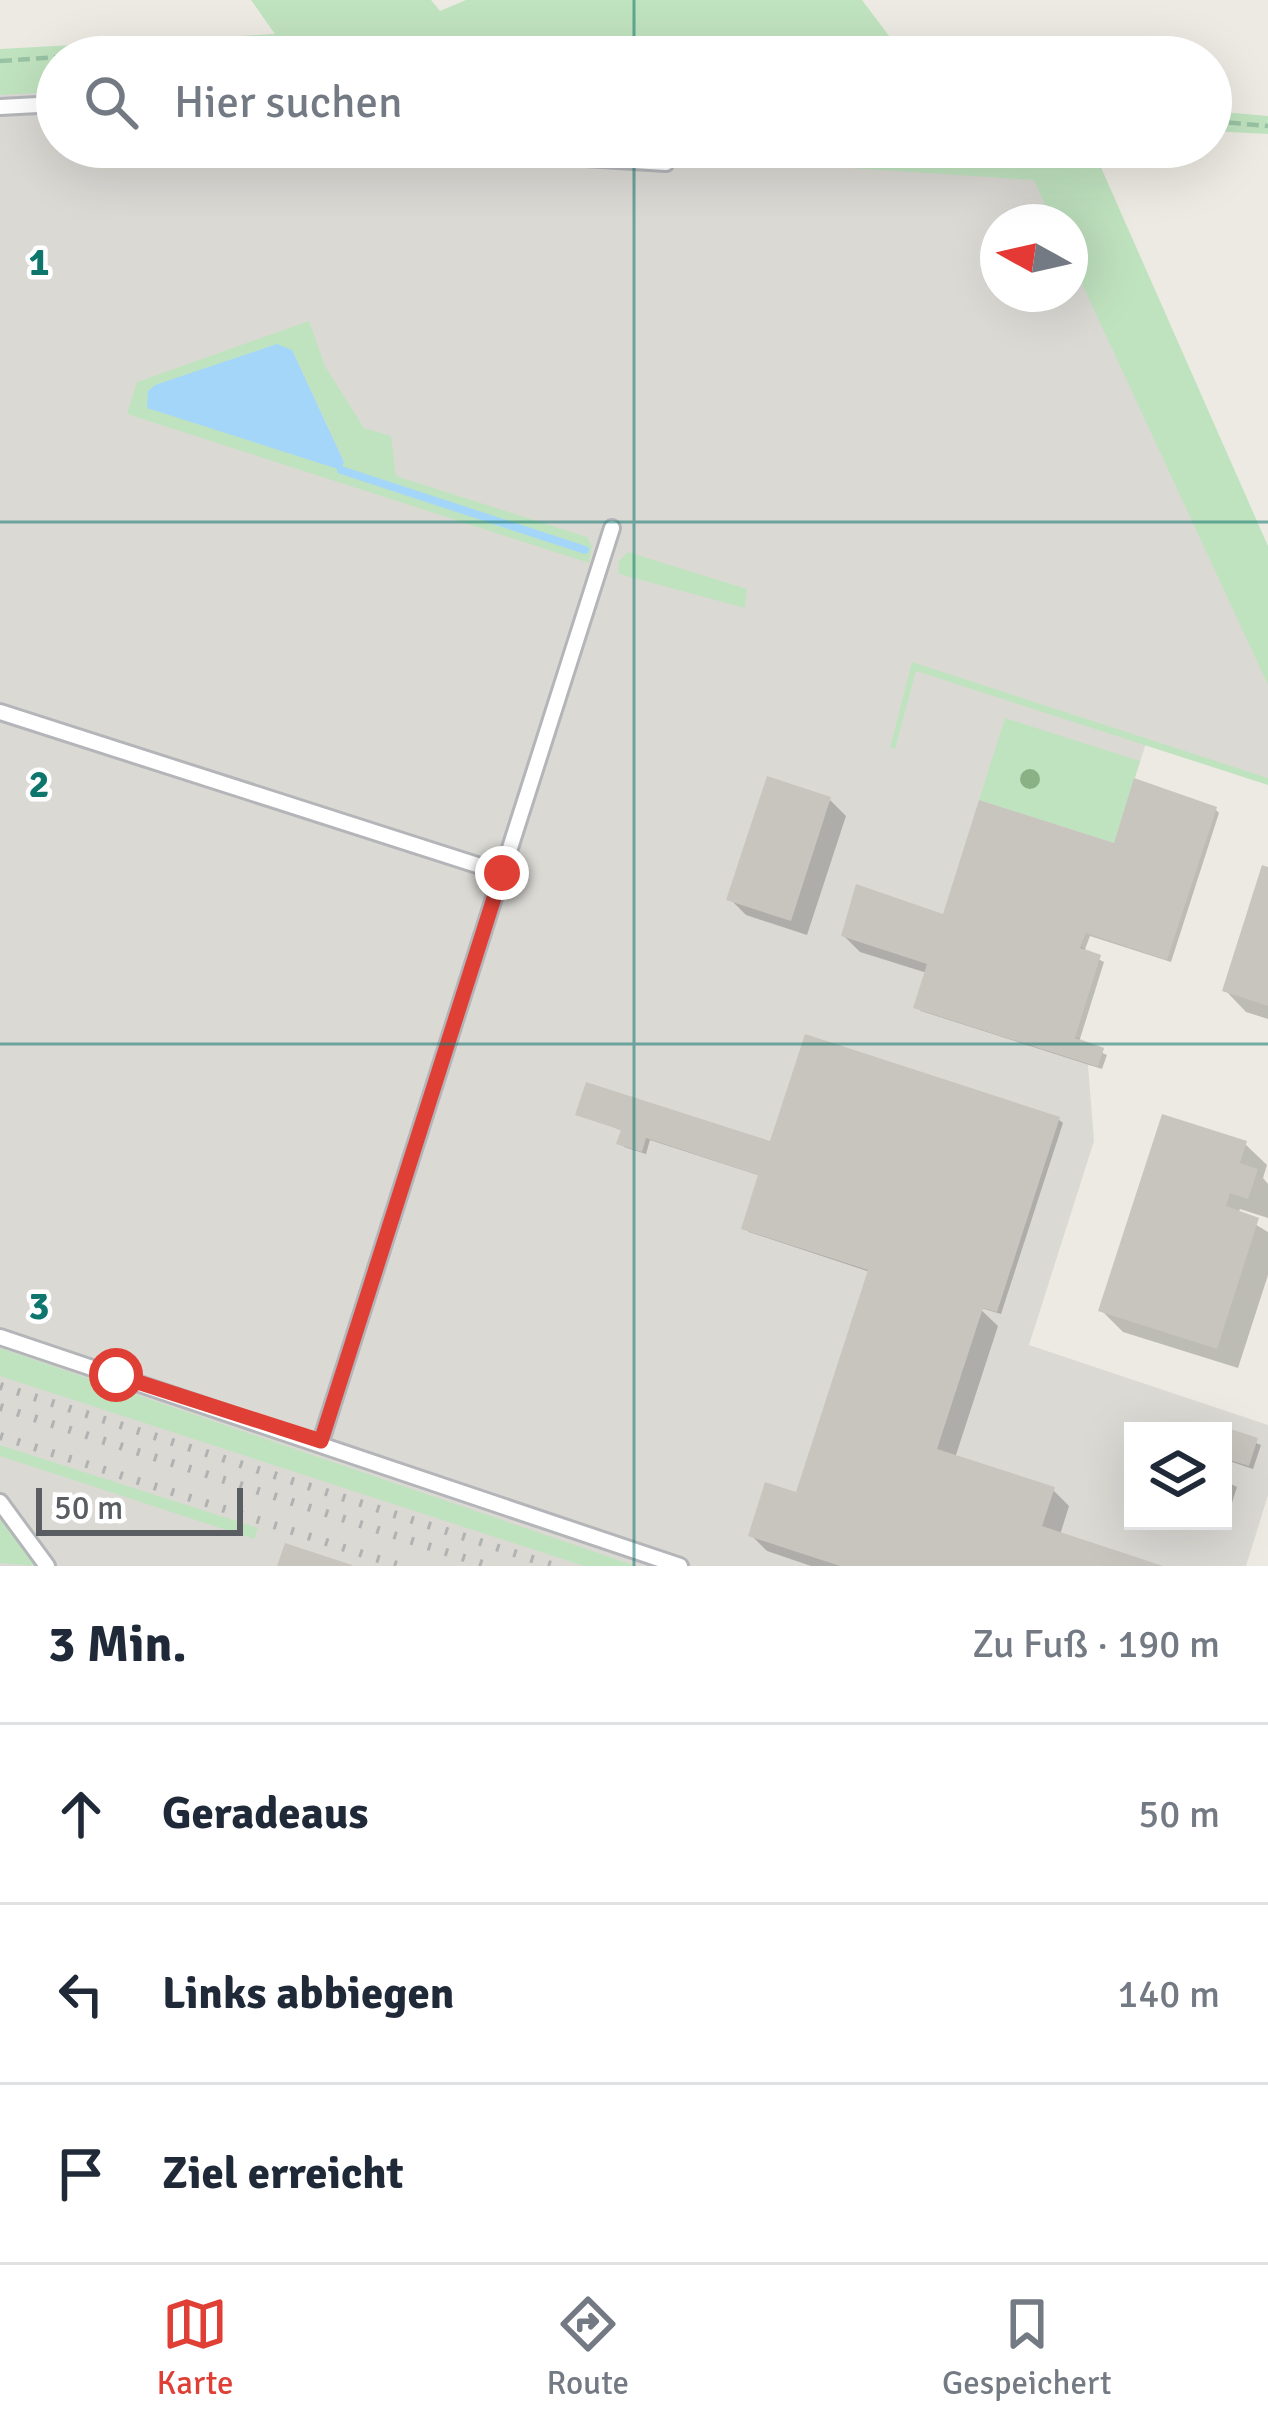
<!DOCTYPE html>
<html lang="de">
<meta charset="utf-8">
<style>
body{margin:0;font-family:Signika,sans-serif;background:#f2f2f3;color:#1f2937}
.controls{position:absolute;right:36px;bottom:36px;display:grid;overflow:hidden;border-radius:0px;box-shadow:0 12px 48px #0002}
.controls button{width:108px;height:108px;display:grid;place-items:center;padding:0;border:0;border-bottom:3px solid #e0e1e3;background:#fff;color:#1f2937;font:60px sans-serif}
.compass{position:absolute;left:980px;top:204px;width:108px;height:108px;border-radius:50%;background:#fff;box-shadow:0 12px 48px #0002;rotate:278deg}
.scale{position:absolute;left:36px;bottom:30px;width:207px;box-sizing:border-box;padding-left:12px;border:6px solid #5a5e62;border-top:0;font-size:33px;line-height:42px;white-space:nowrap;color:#5a5e62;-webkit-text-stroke:9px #fff;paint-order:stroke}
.stop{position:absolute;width:36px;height:36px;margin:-27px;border:9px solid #df3f35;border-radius:50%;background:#fff}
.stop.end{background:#df3f35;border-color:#fff;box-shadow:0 3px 12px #0008}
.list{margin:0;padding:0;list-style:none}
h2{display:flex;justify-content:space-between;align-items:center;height:156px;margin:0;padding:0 48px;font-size:51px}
h2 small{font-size:39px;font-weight:400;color:#747a83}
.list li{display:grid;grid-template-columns:78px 1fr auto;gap:36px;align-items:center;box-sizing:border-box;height:180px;padding:0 48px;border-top:3px solid #e0e1e3}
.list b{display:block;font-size:45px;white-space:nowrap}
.list em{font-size:39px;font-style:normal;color:#747a83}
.icon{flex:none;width:66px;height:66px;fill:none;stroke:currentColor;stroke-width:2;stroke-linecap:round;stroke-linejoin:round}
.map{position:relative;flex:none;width:1268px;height:1566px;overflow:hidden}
.search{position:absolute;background:#fff;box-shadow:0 12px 48px #0002;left:36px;right:36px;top:36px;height:132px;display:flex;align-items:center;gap:30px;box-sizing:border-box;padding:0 42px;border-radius:66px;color:#747a83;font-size:45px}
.sheet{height:696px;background:#fff}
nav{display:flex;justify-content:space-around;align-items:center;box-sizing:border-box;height:168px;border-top:3px solid #e0e1e3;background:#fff;font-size:33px;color:#747a83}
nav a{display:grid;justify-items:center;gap:6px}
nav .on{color:#df3f35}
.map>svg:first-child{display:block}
.industrial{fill:#dbd9d4;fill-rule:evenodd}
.green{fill:#c0e3bf;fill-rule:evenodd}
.water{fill:#a4d6fa}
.shadow{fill:#0003}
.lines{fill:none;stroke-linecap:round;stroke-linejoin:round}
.stream{stroke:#a4d6fa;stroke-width:8}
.building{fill:#c8c5bf}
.lane-casing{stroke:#b3b5b9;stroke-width:20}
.path{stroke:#99c3a4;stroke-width:4.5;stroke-dasharray:12 6;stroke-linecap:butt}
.lane{stroke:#fff;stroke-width:14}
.rail{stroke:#b1b2b2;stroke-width:8;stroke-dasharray:3 15;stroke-linecap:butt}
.tree{fill:#8ab186}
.route{stroke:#df3f35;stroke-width:15}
.grid{fill:none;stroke:#0f766e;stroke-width:3;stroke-opacity:0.55}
.grid-label{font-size:39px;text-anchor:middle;font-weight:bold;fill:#0f766e;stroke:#fff;stroke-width:9;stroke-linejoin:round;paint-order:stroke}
</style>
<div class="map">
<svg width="1268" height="1566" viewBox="0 0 1268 1566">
<rect width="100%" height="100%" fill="#eceae2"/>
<path class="industrial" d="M57,77V147H1078L1268,573V778L1147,740L1081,947L1101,955L1075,1037L1104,1048L1098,1067L1088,1065L1094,1141L1029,1345L1268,1425V1495L1246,1566H0V80ZM998,222H1070V294H998ZM1133,1431H1223V1521H1133Z"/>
<path class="green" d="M251,0H431L440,11L466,0H862L905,57H57V92L0,95V49L275,34Z
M1211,111L1268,116V134L1211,131Z
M536,147H1092L1268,546V685L1070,258V222H1053L1034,180Z
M309,321L325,366L364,428L391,436L396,476L587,537L592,546L589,563L127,414L137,382ZM277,345L292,350L344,461L341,469L156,385Z
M628,552L747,589L745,608L619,574L618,562Z
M912,662L1268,778V785L916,671L895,749L890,748Z
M1005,718L1140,761L1114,843L979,800Z
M0,1348L636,1566H584L0,1376Z
M0,1445L258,1528L254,1539L0,1456Z
M0,1516L37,1566L0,1563Z"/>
<path class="water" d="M277,344L292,350L344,462L341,470L147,408L148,391L155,385Z"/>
<path class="shadow" d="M830,800L846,816L807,935L746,915L730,899Z
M1215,809L1219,813L1171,962L1090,936L1084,952L1104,962L1079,1042L1107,1055L1102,1069L921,1011L917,1007L927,973L860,952L844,936L945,918Z
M1268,870V1019L1246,1012L1225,990Z
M579,1114L772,1144L1058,1119L1063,1123L1001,1314L978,1307L998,1326L955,1458L1053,1490L1069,1506L1060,1535L1156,1566H811L767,1551L751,1535L798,1496L870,1272L749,1232L745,1228L761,1176L650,1140L646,1154L624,1147L623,1131Z
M1245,1144L1267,1165L1263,1178L1268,1184V1218L1240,1209L1238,1214L1268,1232V1275L1238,1368L1123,1332L1102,1311Z
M1214,1426L1261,1445L1253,1469L1223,1459V1431H1212Z
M1223,1480L1237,1487L1231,1506L1223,1504Z"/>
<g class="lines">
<path class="stream" d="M341,470L585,550"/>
</g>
<path class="building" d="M767,776L831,797L791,921L726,900Z
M1134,778L1217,807L1167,960L1086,933L1080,948L1101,955L1075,1038L1104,1048L1098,1067L913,1008L927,964L841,936L856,884L943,914L979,800L1114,843Z
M1262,865L1268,867V1006L1222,991Z
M805,1034L1060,1117L997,1312L983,1308L937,1449L1055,1487L1042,1526L1163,1566H840L748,1536L765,1482L796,1492L868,1270L741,1229L758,1175L646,1138L642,1152L616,1144L621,1130L575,1115L586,1082L770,1141Z
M1162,1114L1247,1141L1240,1163L1258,1169L1248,1199L1230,1193L1226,1206L1259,1218L1217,1349L1098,1311Z
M1212,1423L1258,1438L1249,1466L1223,1458V1431H1209Z
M285,1543L352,1565V1566H277Z"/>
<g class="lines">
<g class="lane-casing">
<path id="lane" d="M0,107L57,104
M405,147L666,163
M0,712L502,873
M0,1337L680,1566
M321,1441L612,528
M0,1502L47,1566"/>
</g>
<path class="path" d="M66,57L254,45L420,57
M0,61L57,57
M1211,121L1268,126"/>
<use href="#lane" class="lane"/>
<path class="rail" d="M0,1386L554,1566
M0,1407L489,1566
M0,1436L400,1566"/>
</g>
<circle class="tree" cx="1030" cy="779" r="10"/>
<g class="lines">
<path class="route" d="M116,1375L321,1441L502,873"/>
</g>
<path class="grid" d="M634,0V57M634,147V1566M0,522H1268M0,1044H1268"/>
<g class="grid-label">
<text x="39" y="275">1</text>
<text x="39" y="797">2</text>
<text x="39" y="1319">3</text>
</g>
</svg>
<div class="controls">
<button><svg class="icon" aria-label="layers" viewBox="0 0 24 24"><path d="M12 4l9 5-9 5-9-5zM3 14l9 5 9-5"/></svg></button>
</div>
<svg class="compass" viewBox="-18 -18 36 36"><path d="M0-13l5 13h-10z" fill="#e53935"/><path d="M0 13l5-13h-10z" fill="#747a83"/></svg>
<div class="scale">50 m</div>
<div class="stop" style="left:116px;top:1375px"></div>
<div class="stop end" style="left:502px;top:873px"></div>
<div class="search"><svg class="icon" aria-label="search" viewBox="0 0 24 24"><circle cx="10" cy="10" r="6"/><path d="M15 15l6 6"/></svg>Hier suchen</div>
</div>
<section class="sheet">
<h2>3 Min.<small>Zu Fuß · 190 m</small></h2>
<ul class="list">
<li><svg class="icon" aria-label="ahead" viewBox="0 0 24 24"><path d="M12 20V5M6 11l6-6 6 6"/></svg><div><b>Geradeaus</b></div><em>50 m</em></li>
<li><svg class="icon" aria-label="left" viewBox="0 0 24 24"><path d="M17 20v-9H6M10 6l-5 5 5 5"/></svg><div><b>Links abbiegen</b></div><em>140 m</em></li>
<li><svg class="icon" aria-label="arrive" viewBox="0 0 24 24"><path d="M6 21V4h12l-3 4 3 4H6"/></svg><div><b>Ziel erreicht</b></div></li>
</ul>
</section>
<nav>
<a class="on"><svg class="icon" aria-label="map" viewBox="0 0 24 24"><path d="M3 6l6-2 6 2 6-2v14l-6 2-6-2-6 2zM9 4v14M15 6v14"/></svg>Karte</a>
<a><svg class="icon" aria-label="directions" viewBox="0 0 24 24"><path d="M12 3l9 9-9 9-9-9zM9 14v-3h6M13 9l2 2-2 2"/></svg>Route</a>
<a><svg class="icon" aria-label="saved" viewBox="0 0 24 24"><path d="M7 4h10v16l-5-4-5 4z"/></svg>Gespeichert</a>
</nav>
